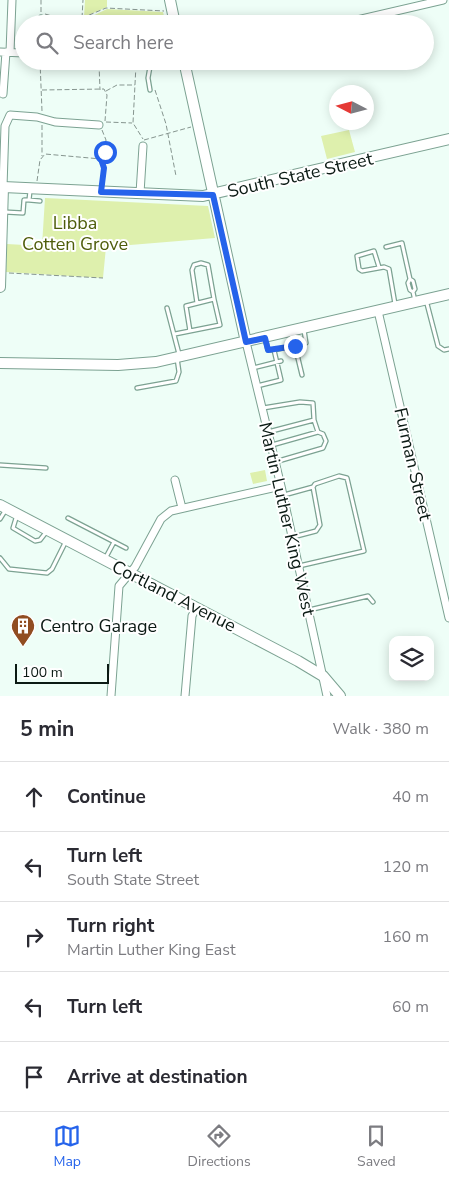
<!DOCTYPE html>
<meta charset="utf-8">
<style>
body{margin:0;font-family:"Nunito Sans",sans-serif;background:#f2f2f3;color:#2b2b33}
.controls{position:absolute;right:15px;bottom:15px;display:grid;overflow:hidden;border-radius:10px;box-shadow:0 2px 12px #0003}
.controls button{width:45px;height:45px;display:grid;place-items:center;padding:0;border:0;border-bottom:1px solid #e1e1e2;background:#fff;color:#2b2b33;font:25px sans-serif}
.compass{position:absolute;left:329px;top:85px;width:45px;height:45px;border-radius:50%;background:#fff;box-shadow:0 2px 12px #0003;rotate:276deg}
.scale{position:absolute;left:15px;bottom:12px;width:94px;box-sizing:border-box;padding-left:5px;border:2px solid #0b1a14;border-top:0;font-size:14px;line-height:18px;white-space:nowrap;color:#0b1a14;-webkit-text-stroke:4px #fff;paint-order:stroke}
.stop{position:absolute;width:15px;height:15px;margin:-11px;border:4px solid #2563eb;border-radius:50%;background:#fff}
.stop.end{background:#2563eb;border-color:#fff;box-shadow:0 1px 5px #0008}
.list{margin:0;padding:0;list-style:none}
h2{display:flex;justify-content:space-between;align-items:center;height:65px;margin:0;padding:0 20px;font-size:21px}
h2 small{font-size:16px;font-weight:400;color:#7c7c81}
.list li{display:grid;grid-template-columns:32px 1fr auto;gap:15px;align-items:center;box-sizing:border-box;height:70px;padding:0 20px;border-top:1px solid #e1e1e2}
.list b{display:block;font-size:19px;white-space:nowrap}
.list p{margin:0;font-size:16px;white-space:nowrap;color:#7c7c81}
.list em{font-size:16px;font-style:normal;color:#7c7c81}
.icon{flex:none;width:28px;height:28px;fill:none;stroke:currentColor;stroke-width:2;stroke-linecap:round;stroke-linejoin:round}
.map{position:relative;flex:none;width:449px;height:696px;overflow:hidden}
.search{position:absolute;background:#fff;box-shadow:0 2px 12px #0003;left:15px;right:15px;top:15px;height:55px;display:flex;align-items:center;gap:12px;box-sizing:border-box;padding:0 18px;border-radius:28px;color:#7c7c81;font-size:19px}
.sheet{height:415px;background:#fff}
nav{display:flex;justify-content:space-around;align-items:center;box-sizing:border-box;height:70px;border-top:1px solid #e1e1e2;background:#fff;font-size:14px;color:#7c7c81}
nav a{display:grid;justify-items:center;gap:2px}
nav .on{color:#2563eb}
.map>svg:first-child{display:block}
.green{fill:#def0ad}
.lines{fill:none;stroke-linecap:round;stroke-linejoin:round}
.lane-casing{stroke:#7ca292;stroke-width:5.5}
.street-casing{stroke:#7ca292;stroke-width:9}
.secondary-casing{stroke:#7ca292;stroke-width:12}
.primary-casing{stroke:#7ca292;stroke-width:12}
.path{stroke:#86958f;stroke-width:1;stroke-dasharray:5 2.5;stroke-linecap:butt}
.lane{stroke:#fff;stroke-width:3}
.street{stroke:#fff;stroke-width:7}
.secondary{stroke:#fff;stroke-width:10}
.primary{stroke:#fff;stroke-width:10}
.route{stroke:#2563eb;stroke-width:6}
.labels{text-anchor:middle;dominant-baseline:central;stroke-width:4;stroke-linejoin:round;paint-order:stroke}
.street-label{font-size:18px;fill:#0b1a14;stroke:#fff}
.park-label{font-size:18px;fill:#4e5d0b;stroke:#fff}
.poi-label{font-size:18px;fill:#0b1a14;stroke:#fff;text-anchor:start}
</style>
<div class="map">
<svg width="449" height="696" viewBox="0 0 449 696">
<rect width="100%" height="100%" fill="#eefef7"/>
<path class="green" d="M85,0H107V7L84,17Z
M107,9L163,12L166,24H53L56,18L86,19Z
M349,130L355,152L327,159L321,136Z
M45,198L208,206L215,238L106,247L103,278L6,272L7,244L42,246Z
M265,470L267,481L253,484L250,473Z"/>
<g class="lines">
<g class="lane-casing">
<path id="lane" d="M41,24V17
M150,90L148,78L151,61
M29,200L40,201
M5,212L23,213L24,200H29L30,191
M386,247L402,243L410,279
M379,267L374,251L357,256L359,269L362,271L384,267L389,269L395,304
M413,292L410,290L408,283L410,279L413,281L415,289L413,292L415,301
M426,300L438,346L444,350L449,349
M197,303L192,270L194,265L201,263L208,265L214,299
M167,308L179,354
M175,334L220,325L214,299L186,306L190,331
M265,338L268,350H274
M295,346L302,375
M253,368L281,361
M257,386L281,380L274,350L306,343L304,330
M137,388L176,381L179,372L177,358
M263,408L300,402L313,403L314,420
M268,432L314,420L318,432
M272,445L318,432L323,434L326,441L323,448L275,462
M0,465L46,468
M284,495L313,487
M17,515L13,528L35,541L40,540L47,531
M68,518L126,548
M0,519L5,511
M293,537L316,531L320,525L313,487L315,484L339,476L347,478L364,551L299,566
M106,557L114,542
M0,558L9,569L47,573L52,569L66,541
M309,610L368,596L373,602"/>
</g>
<g class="street-casing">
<path id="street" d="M340,24L443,0
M0,52L24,53
M10,52L12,0
M3,94L6,52
M3,187L5,126L10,115L37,117L55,122L99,125
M140,193L143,146
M378,311L449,618
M246,342L281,486L327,696
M175,480L182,508
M111,696L119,586L135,567L161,519L171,511L281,486
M185,696L192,616L196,608"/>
</g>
<g class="secondary-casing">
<path id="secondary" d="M170,0L175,24
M184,61L246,342
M3,187L203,196L449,139
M0,505L298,661L323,676L340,696"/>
</g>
<g class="primary-casing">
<path id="primary" d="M0,187H3L0,287
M0,363L118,365L156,362L449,294"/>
</g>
<path class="path" d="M41,12V0
M45,14L52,16L82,18L83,0
M82,18L106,8L164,11
M52,24V17
M40,61L42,111
M99,64L100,90
M136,65L133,123L143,139
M42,90L104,89L107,95L105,121
M155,90L166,124L176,176
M106,91L117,85H135
M106,122L132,123
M42,125V156
M102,130L106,140L104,157L101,159L104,168L102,183
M144,140L191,127
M37,181L40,160L45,154L101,159
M9,273L103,278"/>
<use href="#lane" class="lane"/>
<use href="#street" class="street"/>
<use href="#secondary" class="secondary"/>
<use href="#primary" class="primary"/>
</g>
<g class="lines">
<path class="route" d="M105,152L101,159L104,168L101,192L213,195L246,342L265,338L268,350L295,346"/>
</g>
<defs>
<g id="building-pin" transform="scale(1.25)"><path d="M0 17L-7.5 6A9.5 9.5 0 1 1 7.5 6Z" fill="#914d21" stroke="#fff"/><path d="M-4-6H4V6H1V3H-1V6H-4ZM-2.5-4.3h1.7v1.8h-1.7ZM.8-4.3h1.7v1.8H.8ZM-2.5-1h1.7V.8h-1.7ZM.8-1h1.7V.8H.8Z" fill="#fff"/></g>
</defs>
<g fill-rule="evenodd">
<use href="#building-pin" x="23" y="626"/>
</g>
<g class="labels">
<g class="street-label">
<text transform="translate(300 175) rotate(-13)">South State Street</text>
<text transform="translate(413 464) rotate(77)">Furman Street</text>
<text transform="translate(287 519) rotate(77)">Martin Luther King West</text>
<text transform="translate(174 596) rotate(27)">Cortland Avenue</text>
</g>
<g class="park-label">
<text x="75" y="223">Libba<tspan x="75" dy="21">Cotten Grove</tspan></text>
</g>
<g class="poi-label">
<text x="40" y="626">Centro Garage</text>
</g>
</g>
</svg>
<div class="controls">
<button><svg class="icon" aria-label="layers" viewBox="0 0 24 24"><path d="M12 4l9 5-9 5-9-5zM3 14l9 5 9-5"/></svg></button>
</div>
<svg class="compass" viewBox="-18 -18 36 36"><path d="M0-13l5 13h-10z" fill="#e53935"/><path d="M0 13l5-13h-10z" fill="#7c7c81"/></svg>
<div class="scale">100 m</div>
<div class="stop" style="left:105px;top:152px"></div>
<div class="stop end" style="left:295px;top:346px"></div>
<div class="search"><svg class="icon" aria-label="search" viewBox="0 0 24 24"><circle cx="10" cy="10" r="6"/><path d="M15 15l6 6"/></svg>Search here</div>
</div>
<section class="sheet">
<h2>5 min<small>Walk · 380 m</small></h2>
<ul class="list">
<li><svg class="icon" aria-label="ahead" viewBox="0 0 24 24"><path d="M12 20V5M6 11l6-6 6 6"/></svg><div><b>Continue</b></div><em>40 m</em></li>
<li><svg class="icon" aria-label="left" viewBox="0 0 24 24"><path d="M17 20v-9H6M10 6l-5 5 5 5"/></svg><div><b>Turn left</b><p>South State Street</p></div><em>120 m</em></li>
<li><svg class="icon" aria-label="right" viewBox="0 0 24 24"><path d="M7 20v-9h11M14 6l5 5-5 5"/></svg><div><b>Turn right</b><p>Martin Luther King East</p></div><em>160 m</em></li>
<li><svg class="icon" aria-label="left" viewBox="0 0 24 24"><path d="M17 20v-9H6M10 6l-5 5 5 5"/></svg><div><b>Turn left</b></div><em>60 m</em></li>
<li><svg class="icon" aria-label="arrive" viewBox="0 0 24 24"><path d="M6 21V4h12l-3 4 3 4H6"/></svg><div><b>Arrive at destination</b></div></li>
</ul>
</section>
<nav>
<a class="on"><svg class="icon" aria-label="map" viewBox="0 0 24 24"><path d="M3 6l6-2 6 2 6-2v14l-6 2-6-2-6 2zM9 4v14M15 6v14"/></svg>Map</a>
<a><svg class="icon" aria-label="directions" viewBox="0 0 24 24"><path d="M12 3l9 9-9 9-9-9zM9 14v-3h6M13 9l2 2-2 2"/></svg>Directions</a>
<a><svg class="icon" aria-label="saved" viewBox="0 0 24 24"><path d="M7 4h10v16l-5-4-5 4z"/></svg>Saved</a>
</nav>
